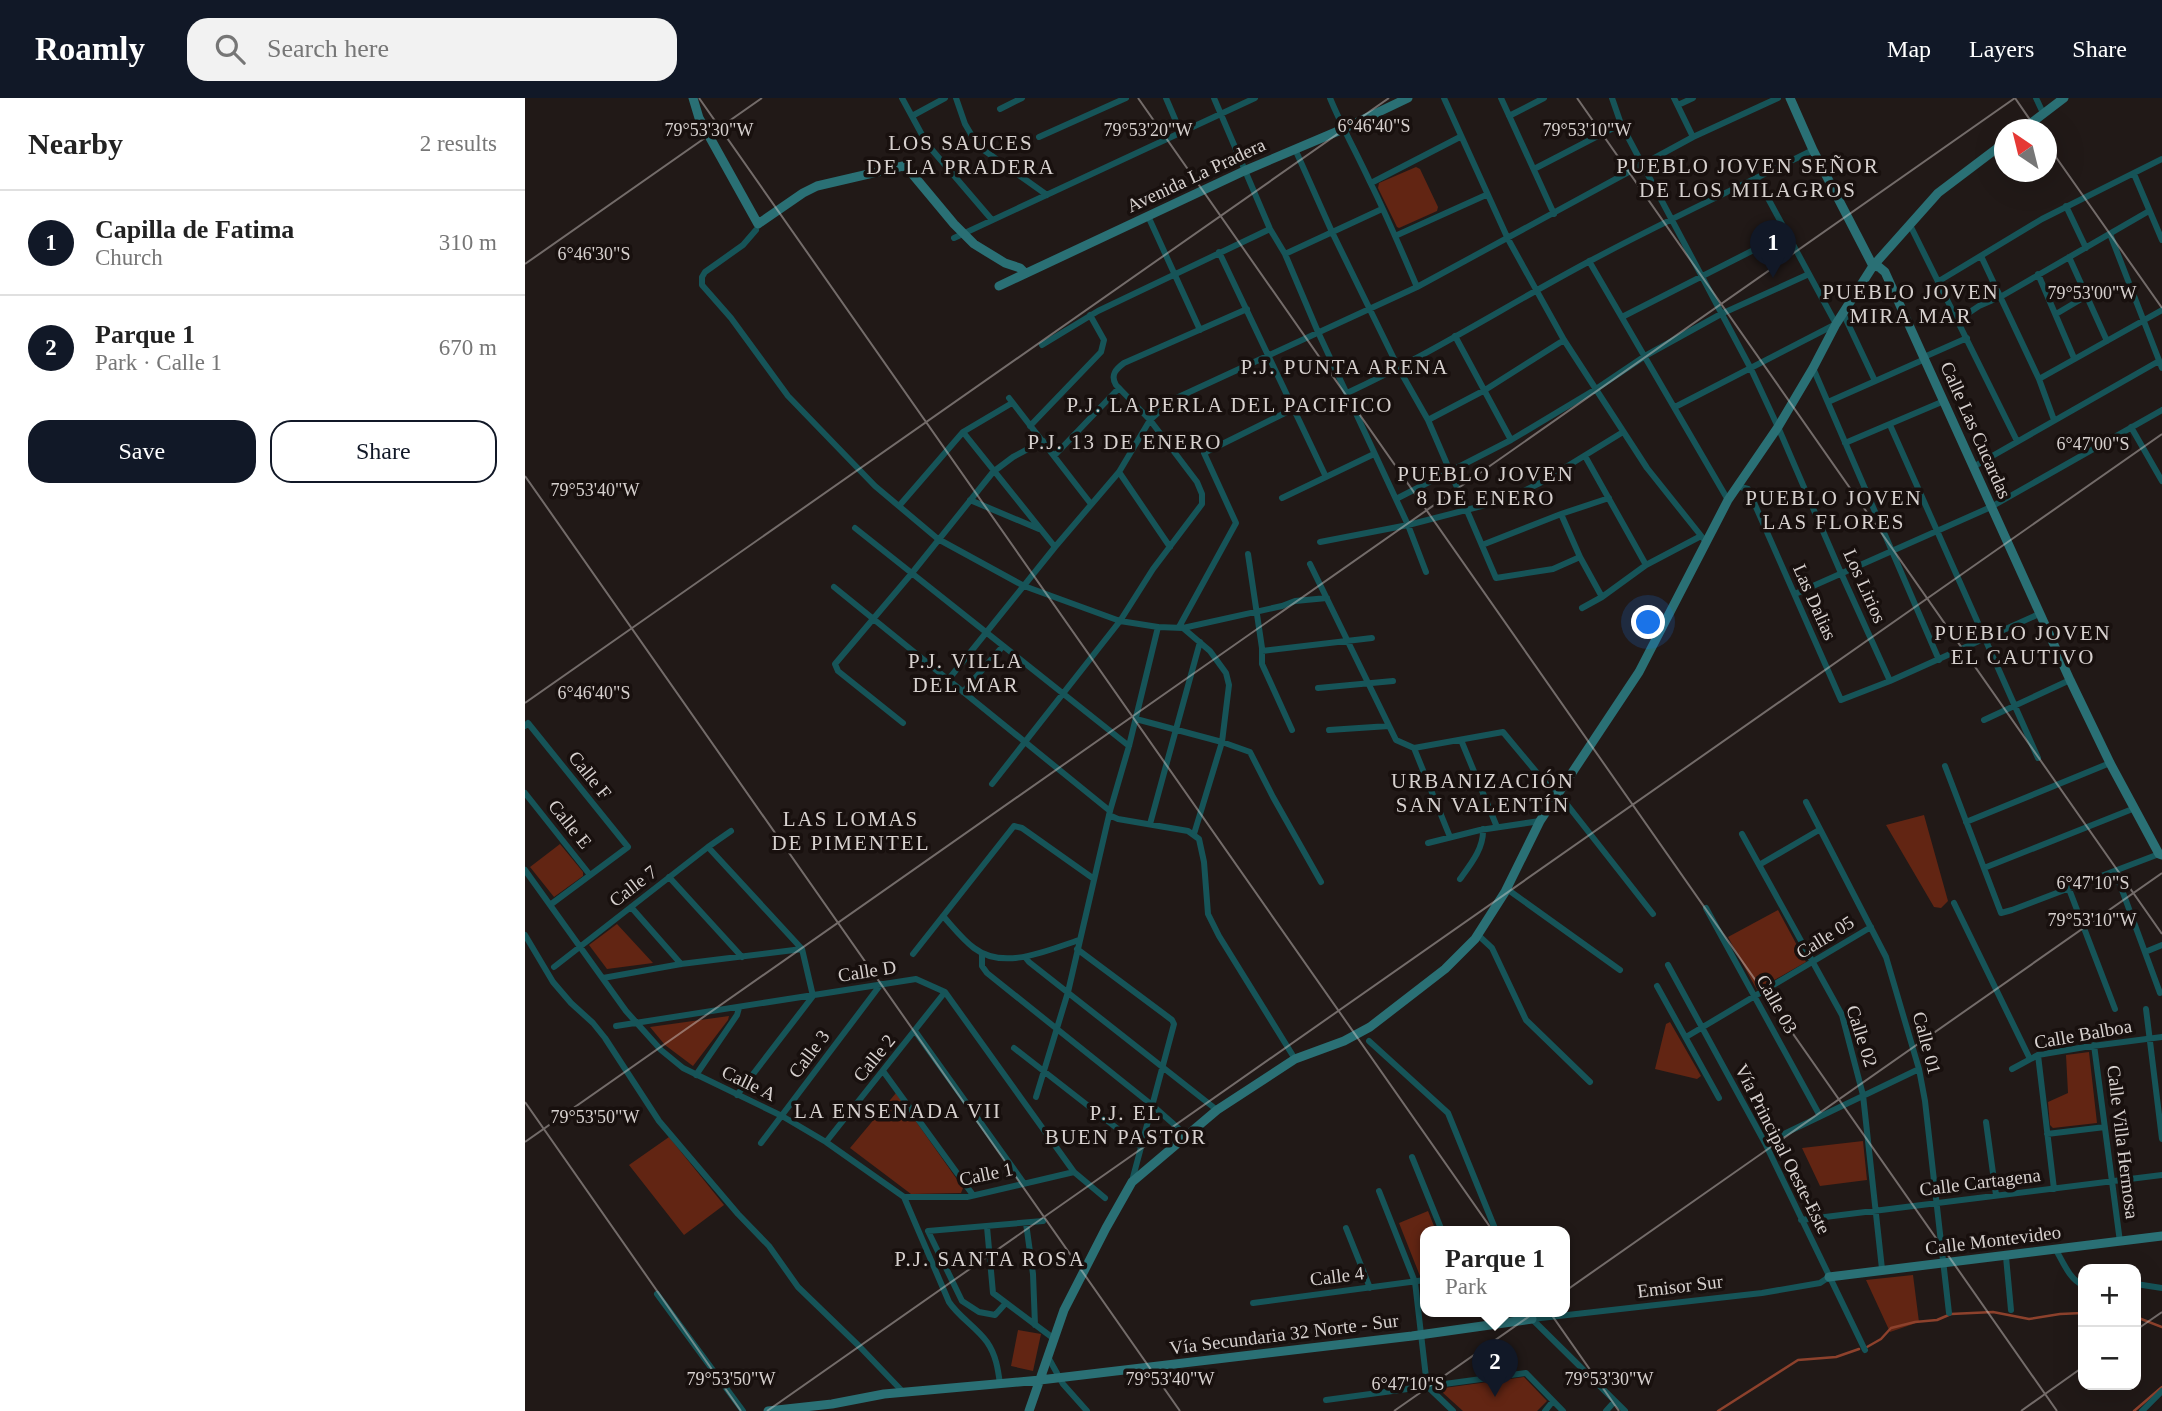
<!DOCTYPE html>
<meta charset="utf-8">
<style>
body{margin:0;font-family:Georgia,serif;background:#f2f2f2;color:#222}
.controls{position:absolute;right:21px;bottom:21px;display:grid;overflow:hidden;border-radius:14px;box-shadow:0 7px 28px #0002}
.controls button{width:63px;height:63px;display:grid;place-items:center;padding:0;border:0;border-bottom:2px solid #e0e0e0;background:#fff;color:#222;font:35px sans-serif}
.compass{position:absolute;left:1469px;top:21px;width:63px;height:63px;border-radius:50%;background:#fff;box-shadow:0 7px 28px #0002;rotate:325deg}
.you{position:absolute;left:1124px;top:525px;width:24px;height:24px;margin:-18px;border:5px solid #fff;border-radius:50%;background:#1a73e8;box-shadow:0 0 0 10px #1a73e833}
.badge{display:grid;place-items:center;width:46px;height:46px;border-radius:50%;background:#111827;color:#fff;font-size:23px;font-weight:700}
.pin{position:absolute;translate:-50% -58px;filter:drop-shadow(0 2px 4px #0008)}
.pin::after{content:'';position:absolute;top:37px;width:24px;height:21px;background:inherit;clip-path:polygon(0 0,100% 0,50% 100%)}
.popup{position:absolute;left:895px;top:1128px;width:150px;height:91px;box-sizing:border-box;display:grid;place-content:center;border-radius:14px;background:#fff;filter:drop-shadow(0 2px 5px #0005);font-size:23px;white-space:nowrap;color:#767676}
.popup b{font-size:26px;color:#222}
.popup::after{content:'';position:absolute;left:50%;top:100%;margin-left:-14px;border:14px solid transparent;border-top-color:#fff}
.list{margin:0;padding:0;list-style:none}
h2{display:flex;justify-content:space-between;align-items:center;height:91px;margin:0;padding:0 28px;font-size:30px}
h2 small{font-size:23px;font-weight:400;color:#767676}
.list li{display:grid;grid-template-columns:46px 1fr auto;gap:21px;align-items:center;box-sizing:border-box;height:105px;padding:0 28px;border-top:2px solid #e0e0e0}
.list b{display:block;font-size:26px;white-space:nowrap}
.list p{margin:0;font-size:23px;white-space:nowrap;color:#767676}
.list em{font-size:23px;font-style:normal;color:#767676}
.actions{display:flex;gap:14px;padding:21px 28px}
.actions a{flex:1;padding:16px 0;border:2px solid #111827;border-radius:21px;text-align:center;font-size:24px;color:#111827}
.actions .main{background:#111827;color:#fff}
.icon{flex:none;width:38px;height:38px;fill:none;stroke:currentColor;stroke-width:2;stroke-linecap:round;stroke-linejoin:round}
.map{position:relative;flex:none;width:1637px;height:1313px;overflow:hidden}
header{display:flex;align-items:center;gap:42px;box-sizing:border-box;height:98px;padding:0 35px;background:#111827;color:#fff}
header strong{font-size:33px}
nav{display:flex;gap:38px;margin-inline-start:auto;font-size:24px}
.search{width:490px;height:63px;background:#f2f2f2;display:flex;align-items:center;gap:18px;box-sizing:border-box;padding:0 24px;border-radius:21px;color:#767676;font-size:26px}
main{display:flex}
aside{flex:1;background:#fff}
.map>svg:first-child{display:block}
.green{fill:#622513}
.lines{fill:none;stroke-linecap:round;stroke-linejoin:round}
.stream{stroke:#8d412c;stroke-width:2.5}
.street{stroke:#165458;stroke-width:6}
.secondary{stroke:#2a7075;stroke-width:9}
.ticks{fill:none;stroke:#d7d1cf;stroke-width:2;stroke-opacity:0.45}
.labels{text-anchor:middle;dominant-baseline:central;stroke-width:7;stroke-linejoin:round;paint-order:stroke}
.street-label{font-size:19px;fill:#d7d1cf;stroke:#18100e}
.neighbourhood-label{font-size:21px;letter-spacing:2px;fill:#d7d1cf;stroke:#18100e}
.ticks-label{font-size:18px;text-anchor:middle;fill:#d7d1cf;stroke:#18100e;stroke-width:7;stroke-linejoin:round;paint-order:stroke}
</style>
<header>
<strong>Roamly</strong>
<div class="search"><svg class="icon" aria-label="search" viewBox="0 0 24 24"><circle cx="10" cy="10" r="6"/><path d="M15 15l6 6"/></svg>Search here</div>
<nav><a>Map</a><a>Layers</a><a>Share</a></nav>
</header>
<main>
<aside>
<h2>Nearby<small>2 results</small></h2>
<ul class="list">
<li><span class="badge">1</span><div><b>Capilla de Fatima</b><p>Church</p></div><em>310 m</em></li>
<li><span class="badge">2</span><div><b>Parque 1</b><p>Park · Calle 1</p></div><em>670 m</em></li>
</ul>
<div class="actions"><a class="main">Save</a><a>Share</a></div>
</aside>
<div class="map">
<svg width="1637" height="1313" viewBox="0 0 1637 1313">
<rect width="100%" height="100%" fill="#211917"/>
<path class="green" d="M891,69L895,71L913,109L912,113L874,130L872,129L853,90L854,85Z
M1399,717L1423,803L1416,810L1409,809L1361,727Z
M35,746L58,774V778L29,799L5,769Z
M1253,812L1281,864L1232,892L1203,839Z
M92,826L128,865L82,871L64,847Z
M204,918L203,922L168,968L140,947L125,929Z
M1145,924L1176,978L1172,981L1130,971L1141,926Z
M1564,954L1572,1025L1528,1030L1525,1027L1523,1004L1543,995L1541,957Z
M371,995L438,1090L436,1095L386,1096L325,1050Z
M144,1039L199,1107L159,1137L104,1067Z
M1338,1043L1342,1082L1295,1088L1277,1050Z
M903,1113L911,1133H900V1177L895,1178L874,1125Z
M1388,1177L1394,1224L1365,1234L1341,1182Z
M493,1232L516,1236L508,1273L486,1268Z
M999,1279L1022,1303L1012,1313H938L917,1294L919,1290Z"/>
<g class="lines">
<path class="stream" d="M1611,1219L1637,1229
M1342,1249L1356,1241L1366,1230L1390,1224L1412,1222L1426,1216L1468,1214L1504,1221L1535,1216L1558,1215
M1193,1313L1273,1262L1311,1259L1334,1251
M1609,1313L1637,1289"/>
<path class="street" d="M377,0L402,46L467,122
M431,0L440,26L453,48L522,97
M641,0L656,35
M689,0L745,131L760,156L793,234L883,427L901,474
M805,0C817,29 832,56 845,84C862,118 877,154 892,189
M919,0L983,141L1039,242L1122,370L1181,444
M976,0L1029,116
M1087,0L1096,26L1226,271L1253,329L1316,475L1365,583
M1149,0L1168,39
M1511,0L1518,15
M1153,7L1168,0
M475,11L497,0
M387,18L420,0
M984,18L1019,0
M514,39L601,0
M770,51L807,134L874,271L903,322L971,480L1028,471L1055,459
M1009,71L1096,26
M1609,76L1637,142
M846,85L935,39
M1541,108L1561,150
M623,118L675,232
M1385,127L1492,343
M231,132L218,147L180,174L177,179V187L206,220L263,298L350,388L413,441L499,488L595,523L633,529L658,530L685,553L701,575L704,587L697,644L669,736
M1585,136L1637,270
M870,138L961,97
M429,140L730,0
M694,154L801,379
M760,156L857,111
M1456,158L1514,281L1529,322
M1544,159L1582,243
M1064,163L1203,402
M1513,176L1549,260
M1414,183L1517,121L1637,61
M1318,215L1350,283
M1531,216L1563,197
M1097,219L1262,135
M1433,222L1454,208L1477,198L1624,113
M930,238L986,342
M517,247L573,213L745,131
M1399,259L1442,240
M1288,270L1414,562
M1514,281L1637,212
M822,295C906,256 984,206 1065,163C1138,124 1214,89 1288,52
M484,300L566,406
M1303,304L1400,261
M1150,309L1311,226L1232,80
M903,322L960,292L1039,242
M1365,327L1513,660
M505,328L576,254L579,242L565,217
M1606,329L1637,383
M438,334L530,449
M1320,345L1419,303
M529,358L594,290
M1060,358L1121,467
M1448,369L1634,263
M594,374L645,449
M1212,388L1223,391L1316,602L1365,583L1514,516
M757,400L849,356
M871,401L986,342L1071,291L1120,258L1196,216L1284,176
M445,402L514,431
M374,408L438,334L487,305
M1036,416L1055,459L1077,499
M330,430L604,648
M795,444L883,427L980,402L1015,385L1098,334
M957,447L1036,416L1084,400
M723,456L737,550V566L767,632
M785,466L871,642L889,650L925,739
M309,489L585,713
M1270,496L1466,409L1637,312
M1057,510L1077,499L1121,467L1176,438
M654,529L711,425L679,355L768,311
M658,530L757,508L770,503L802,500
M737,553L847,540
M423,582L530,449L594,374L625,322L647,302L892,189L1168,39L1253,0
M793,590L868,583
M438,594L478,548
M611,621L697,644L725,654L748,699L796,784
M1459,622L1545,582
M378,625L313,573L310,566L387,475L468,374L488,359L518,343
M0,628L3,625L103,749L25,807
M804,632L864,628
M936,642L972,729
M889,650L978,634L1028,694L1033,695L1128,816
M1420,668L1476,815L1487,812L1634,756
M467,686L595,523L628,471L677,406V396L672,384L625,322L591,287C585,277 591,271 599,265L722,211
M0,695L65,777
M1281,704L1361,859L1394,971L1400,1003L1424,1215
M584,717L593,721L663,733L674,741L679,764L683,816L694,838L770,961
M1441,724L1585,665
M625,726L675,544
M1217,736L1317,917L1338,997L1357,1171
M903,745L955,732L1015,723
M183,749L277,851L288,898L212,997
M1234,767L1294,732
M1459,770L1610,710
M0,772L101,913L136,952L158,970L257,1018L301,1044L379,1099L424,1204C434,1219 451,1229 462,1244C471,1257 473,1271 475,1286
M1590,773L1635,895
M144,779L217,859
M935,781C946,766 959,750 958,731
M982,791L1095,872
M1544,791L1590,911
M1429,805L1505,961
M106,809L156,866
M1181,810L1295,1018
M418,818C428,829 437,841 449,850C479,873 523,852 554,842
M0,837L28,884L46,905L68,925L80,940L134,1023L213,1116L244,1148L273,1189L335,1249L379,1295
M953,837L967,850L1001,922L1065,984
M552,851L647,922L649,926L607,1083
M1620,854L1637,847
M457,855V868L462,875L627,1007L661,1037
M388,856L489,728L497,730L569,781
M500,859L504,864L692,1012
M1143,867L1240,1045L1340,1252
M29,869L183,749L206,733
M78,880L156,866L277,851
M1132,888L1194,1000
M1621,911L1637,1041
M91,928L391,881L420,894L549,1074L580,1100
M390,933L498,1084
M1161,939L1346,829
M844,943L923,1015L971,1133
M1569,947L1595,1144
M489,950L616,1049
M1513,957L1529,1091
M1487,971L1513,957L1560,949L1637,939
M358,973L448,1097
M171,977L212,917L214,910
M511,999L543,894L585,713L604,648L633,529
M1461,1024L1471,1097
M1522,1036L1580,1029
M301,1044L420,894
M236,1045L356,886
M1240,1045L1394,971
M887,1059L917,1133
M854,1093L890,1184L902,1288L928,1313
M379,1099H442L549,1074
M1276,1122L1637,1077
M501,1125L508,1176L510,1227
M462,1129L468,1195L528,1240
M821,1130L845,1190
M1531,1152C1538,1164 1545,1182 1558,1187
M1481,1159L1486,1212
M1611,1186L1637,1190
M132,1196L218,1313
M728,1205L900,1182
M480,1206L470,1217L454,1214L437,1203L403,1133L518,1123
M1004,1213L1007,1221L1100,1313
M1007,1221L1237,1195L1295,1185L1304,1179
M523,1259L538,1286L562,1313
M801,1302L1001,1275L1038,1313
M1020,1313L1028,1303
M1081,1313L1090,1303
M1617,1313L1637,1293"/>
<path class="secondary" d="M168,0L174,20L233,126L278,95L292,88L378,68L384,72L429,126L449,146L480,165L495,170L500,175
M1265,0L1288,52L1348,168L1354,169L1360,174L1545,582L1585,665L1634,756L1637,757
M1497,32L1539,0
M474,188L719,73L818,31L883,0
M1304,1179L1637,1138
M243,1313L307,1306L359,1296L515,1282L887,1238L1007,1221
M504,1313L539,1212L581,1130L607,1084L692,1012L770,961L819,943L845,929L920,871L950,841L980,794L1015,723L1114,574L1203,402L1253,329L1288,270L1311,226L1348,168L1413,95L1479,45"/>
</g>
<path class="ticks" d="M174,0L1094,1313M613,0L1532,1313M1052,0L1637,836M1490,0L1512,32M1521,45L1637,210M0,166L237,0M0,378L655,1313M0,605L864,0M0,1004L216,1313M0,1044L1490,0M1611,1232L1637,1214M242,1313L1637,336M869,1313L1637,775M1496,1313L1558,1269"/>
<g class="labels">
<g class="street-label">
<text transform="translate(671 77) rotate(-25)">Avenida La Pradera</text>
<text transform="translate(1451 332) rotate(66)">Calle Las Cucardas</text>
<text transform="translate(1340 488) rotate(66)">Los Lirios</text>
<text transform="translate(1290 504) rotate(66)">Las Dalias</text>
<text transform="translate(65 677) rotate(51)">Calle F</text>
<text transform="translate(45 726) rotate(51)">Calle E</text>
<text transform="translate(108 788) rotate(-38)">Calle 7</text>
<text transform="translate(1300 839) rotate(-32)">Calle 05</text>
<text transform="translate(342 873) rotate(-9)">Calle D</text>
<text transform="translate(1252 906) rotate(61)">Calle 03</text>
<text transform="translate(1558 936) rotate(-10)">Calle Balboa</text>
<text transform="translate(1337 938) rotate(72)">Calle 02</text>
<text transform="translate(1402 945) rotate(75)">Calle 01</text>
<text transform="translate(284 956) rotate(-53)">Calle 3</text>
<text transform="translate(349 960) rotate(-51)">Calle 2</text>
<text transform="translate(224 985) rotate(26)">Calle A</text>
<text transform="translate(1598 1044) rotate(83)">Calle Villa Hermosa</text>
<text transform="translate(1258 1051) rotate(63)">Vía Principal Oeste-Este</text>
<text transform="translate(461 1076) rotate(-12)">Calle 1</text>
<text transform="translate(1455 1084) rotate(-7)">Calle Cartagena</text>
<text transform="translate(1468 1142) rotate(-7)">Calle Montevideo</text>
<text transform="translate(812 1178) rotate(-7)">Calle 4</text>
<text transform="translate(1155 1188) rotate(-7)">Emisor Sur</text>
<text transform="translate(759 1236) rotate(-7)">Vía Secundaria 32 Norte - Sur</text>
</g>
<g class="neighbourhood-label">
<text x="436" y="45">LOS SAUCES<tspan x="436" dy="24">DE LA PRADERA</tspan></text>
<text x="1223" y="68">PUEBLO JOVEN SEÑOR<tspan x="1223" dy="24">DE LOS MILAGROS</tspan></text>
<text x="1386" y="194">PUEBLO JOVEN<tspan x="1386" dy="24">MIRA MAR</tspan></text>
<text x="820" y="269">P.J. PUNTA ARENA</text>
<text x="705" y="307">P.J. LA PERLA DEL PACIFICO</text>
<text x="600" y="344">P.J. 13 DE ENERO</text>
<text x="961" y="376">PUEBLO JOVEN<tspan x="961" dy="24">8 DE ENERO</tspan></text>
<text x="1309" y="400">PUEBLO JOVEN<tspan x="1309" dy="24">LAS FLORES</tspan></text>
<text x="1498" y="535">PUEBLO JOVEN<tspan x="1498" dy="24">EL CAUTIVO</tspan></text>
<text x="441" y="563">P.J. VILLA<tspan x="441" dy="24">DEL MAR</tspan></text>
<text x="958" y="683">URBANIZACIÓN<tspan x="958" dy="24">SAN VALENTÍN</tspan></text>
<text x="326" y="721">LAS LOMAS<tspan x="326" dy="24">DE PIMENTEL</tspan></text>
<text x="373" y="1013">LA ENSENADA VII</text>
<text x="601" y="1015">P.J. EL<tspan x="601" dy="24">BUEN PASTOR</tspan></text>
<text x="465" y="1161">P.J. SANTA ROSA</text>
</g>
</g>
<g class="ticks-label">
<text x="849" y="34">6°46'40"S</text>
<text x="184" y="38">79°53'30"W</text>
<text x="623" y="38">79°53'20"W</text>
<text x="1062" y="38">79°53'10"W</text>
<text x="69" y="162">6°46'30"S</text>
<text x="1567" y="201">79°53'00"W</text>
<text x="1568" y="352">6°47'00"S</text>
<text x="70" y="398">79°53'40"W</text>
<text x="69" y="601">6°46'40"S</text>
<text x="1568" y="791">6°47'10"S</text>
<text x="1567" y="828">79°53'10"W</text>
<text x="70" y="1025">79°53'50"W</text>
<text x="206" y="1287">79°53'50"W</text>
<text x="645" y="1287">79°53'40"W</text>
<text x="1084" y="1287">79°53'30"W</text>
<text x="883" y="1292">6°47'10"S</text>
</g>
</svg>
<div class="controls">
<button>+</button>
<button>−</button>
</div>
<svg class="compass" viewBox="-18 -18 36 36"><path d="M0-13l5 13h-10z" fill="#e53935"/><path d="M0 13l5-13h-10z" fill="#767676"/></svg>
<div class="you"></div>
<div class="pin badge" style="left:1248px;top:180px">1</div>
<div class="pin badge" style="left:970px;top:1299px">2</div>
<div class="popup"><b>Parque 1</b>Park</div>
</div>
</main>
